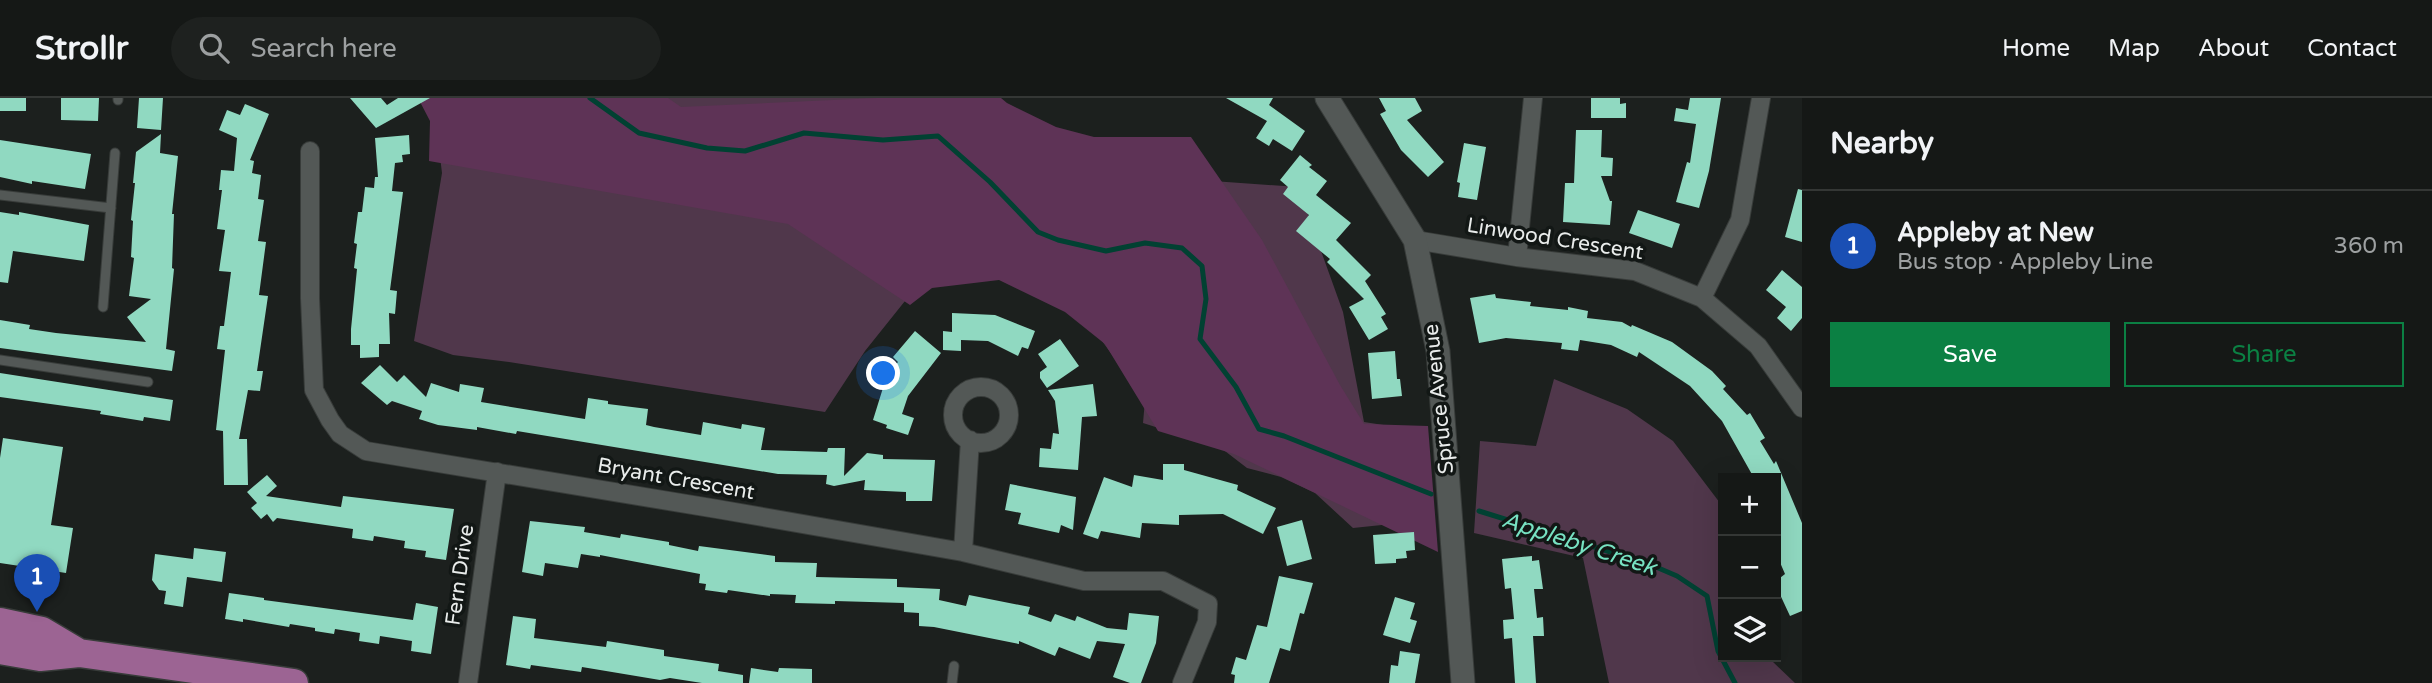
<!DOCTYPE html>
<meta charset="utf-8">
<style>
body{margin:0;font-family:"Varela Round",sans-serif;background:#1e211f;color:#f1f3f6}
.controls{position:absolute;right:21px;bottom:21px;display:grid;overflow:hidden;border-radius:0px;box-shadow:0 7px 28px #0002}
.controls button{width:63px;height:63px;display:grid;place-items:center;padding:0;border:0;border-bottom:2px solid #343735;background:#151816;color:#f1f3f6;font:35px sans-serif}
.you{position:absolute;left:884px;top:276px;width:24px;height:24px;margin:-18px;border:5px solid #fff;border-radius:50%;background:#1a73e8;box-shadow:0 0 0 10px #1a73e833}
.badge{display:grid;place-items:center;width:46px;height:46px;border-radius:50%;background:#0b8043;color:#fff;font-size:23px;font-weight:700}
.pin{position:absolute;translate:-50% -58px;filter:drop-shadow(0 2px 4px #0008)}
.pin::after{content:'';position:absolute;top:37px;width:24px;height:21px;background:inherit;clip-path:polygon(0 0,100% 0,50% 100%)}
.list{margin:0;padding:0;list-style:none}
h2{display:flex;justify-content:space-between;align-items:center;height:91px;margin:0;padding:0 28px;font-size:30px}
h2 small{font-size:23px;font-weight:400;color:#9da0a1}
.list li{display:grid;grid-template-columns:46px 1fr auto;gap:21px;align-items:center;box-sizing:border-box;height:112px;padding:0 28px;border-top:2px solid #343735}
.list b{display:block;font-size:26px;white-space:nowrap}
.list p{margin:0;font-size:23px;white-space:nowrap;color:#9da0a1}
.list em{font-size:23px;font-style:normal;color:#9da0a1}
.actions{display:flex;gap:14px;padding:21px 28px}
.actions a{flex:1;padding:16px 0;border:2px solid #0b8043;border-radius:0px;text-align:center;font-size:24px;color:#0b8043}
.actions .main{background:#0b8043;color:#fff}
.icon{flex:none;width:38px;height:38px;fill:none;stroke:currentColor;stroke-width:2;stroke-linecap:round;stroke-linejoin:round}
.map{position:relative;flex:none;width:1802px;height:585px;overflow:hidden}
header{display:flex;align-items:center;gap:42px;box-sizing:border-box;height:98px;padding:0 35px;background:#151816;border-bottom:2px solid #343735}
header strong{font-size:33px}
nav{display:flex;gap:38px;margin-inline-start:auto;font-size:24px}
.search{width:490px;height:63px;background:#1e211f;display:flex;align-items:center;gap:18px;box-sizing:border-box;padding:0 24px;border-radius:38px;color:#9da0a1;font-size:26px}
main{display:flex}
aside{flex:1;background:#151816}
.map>svg:first-child{display:block}
.green{fill:#50374b}
.forest{fill:#5e3356}
.lines{fill:none;stroke-linecap:round;stroke-linejoin:round}
.stream{stroke:#014132;stroke-width:5}
.building{fill:#90d9c1}
.service-casing{stroke:#383c3a;stroke-width:11}
.minor-casing{stroke:#383c3a;stroke-width:20}
.tertiary-casing{stroke:#383c3a;stroke-width:25}
.primary-casing{stroke:#383c3a;stroke-width:31}
.service{stroke:#535856;stroke-width:9}
.minor{stroke:#535856;stroke-width:18}
.tertiary{stroke:#535856;stroke-width:23}
.primary{stroke:#9c6493;stroke-width:28}
.labels{text-anchor:middle;dominant-baseline:central;stroke-width:7;stroke-linejoin:round;paint-order:stroke}
.street-label{font-size:21px;fill:#e9eceb;stroke:#121715}
.water-label{font-size:23px;font-style:italic;fill:#77e2c2;stroke:#121715}
</style>
<header>
<strong>Strollr</strong>
<div class="search"><svg class="icon" aria-label="search" viewBox="0 0 24 24"><circle cx="10" cy="10" r="6"/><path d="M15 15l6 6"/></svg>Search here</div>
<nav><a>Home</a><a>Map</a><a>About</a><a>Contact</a></nav>
</header>
<main>
<div class="map">
<svg width="1802" height="585" viewBox="0 0 1802 585">
<rect width="100%" height="100%" fill="#1c201e"/>
<path class="green" d="M418,0H952L1143,78L1298,89L1343,214L1364,324L1416,332L1430,422L1353,430L1315,395L1281,379L1247,370L1221,350L1143,325L1145,302L1070,199L945,153L865,253L825,314L509,264L453,257L414,243L442,75L436,26Z
M1554,281L1627,311L1673,343L1720,405L1723,415V559H1771L1772,563L1795,585H1609L1583,460L1474,435L1480,343L1536,348Z"/>
<path class="forest" d="M418,0H668L681,9L877,0H1001L1007,5L1056,29L1094,39H1191L1262,142L1340,287L1364,326L1428,328L1438,454L1234,356L1158,333L1105,246L1065,214L999,182L932,190L910,207L788,126L429,63L430,23Z"/>
<g class="lines">
<path class="stream" d="M590,0L639,35L707,50L745,53L804,35L883,42L938,38L990,84L1038,134L1058,142L1106,153L1145,145L1182,150L1202,168L1206,201L1200,241L1236,289L1259,331L1284,338L1431,396
M1479,413L1649,466L1677,478L1707,498L1718,553L1735,585"/>
</g>
<path class="building" d="M0,0H26V13H0Z
M61,0H99L98,23L61,22Z
M139,0H163L161,32L137,30Z
M350,0H381L387,7L398,0H430L376,30Z
M1226,0H1273L1269,7L1305,33L1292,53L1273,41L1269,48L1256,40L1267,23Z
M1379,0H1415L1422,13L1407,22L1444,64L1428,79L1401,52L1380,16L1386,13Z
M1591,0H1620V6L1626,5V20H1591Z
M1690,0H1721L1709,73L1699,110L1676,104L1687,64L1690,65L1696,26L1674,23L1676,10L1688,12Z
M245,6L269,16L250,62L254,63L252,75L261,77L258,101L264,102L258,143L266,144L259,197L268,198L257,273H263L260,293L248,292L239,341H247L248,387H224L223,333L216,332L225,252L217,251L220,228H224L231,174L219,173L225,132L217,131L222,92H219L221,72L234,73L237,40L219,32L227,12L240,17Z
M1576,32H1602L1601,59L1613,60L1612,78H1601L1610,103H1612L1610,127L1563,124L1565,85H1574Z
M161,36L160,55L178,58L172,116H174L172,170L174,171L166,251L175,253L172,273L0,250V222L30,227L29,231L56,235L146,244L127,219L151,201L129,198L134,160L131,159L133,123L131,122L135,85H133L136,54Z
M409,37L410,56L402,57L403,64L395,65L392,93L403,94L390,192L397,193L395,216L389,215L390,246H379V259L360,260V247H351V231L357,171L354,170L357,146L354,145L358,114H362L365,89L374,90L375,79H378L375,40Z
M0,42L91,56L85,91L32,83V86L0,79Z
M1464,45L1486,49L1477,102L1458,99L1460,85L1457,84Z
M1300,57L1312,67L1309,69L1327,83L1316,97L1351,125L1336,142L1371,177L1365,183L1386,216L1381,219L1388,231L1369,242L1349,209L1364,201L1327,164L1330,161L1296,133L1309,117L1283,96L1288,89L1280,82Z
M1798,91L1802,92V144L1785,139Z
M1638,112L1680,126L1672,150L1629,135Z
M0,114L19,117V114L89,127L84,163L13,153L8,185L0,184Z
M1782,172L1802,189V220L1791,233L1777,220L1786,209L1766,192Z
M1495,196L1496,200L1531,204L1530,208L1568,212V209L1588,213L1587,220L1622,224L1631,229L1632,227L1672,244L1712,273L1726,288L1723,291L1747,317L1750,315L1765,340L1760,343L1774,366L1776,363L1802,425V513L1790,518L1776,488V483L1785,476L1776,455V380H1754L1722,323L1690,288L1639,254L1637,259L1611,247L1580,242L1578,253L1561,251L1562,245L1506,240L1479,245L1470,200Z
M952,215L995,217L1035,233L1028,251L1022,249L1018,258L988,243L961,242V253L943,252V233L952,234Z
M915,233L941,255L908,298L902,316L914,320L908,337L886,330L887,327L873,322L887,277L898,264L893,259Z
M1060,241L1079,268L1047,290L1040,280V274L1047,269L1038,256Z
M1395,253L1397,281H1400L1402,298L1372,301L1368,255Z
M380,267L397,284L404,277L426,299L431,285L459,294L460,286L484,290L481,304L585,321L588,300L608,303V306L648,311L646,327L654,329L701,337L703,324L741,331L742,326L765,330L761,352L827,354L828,350H845L844,378L867,355L883,357V361L935,362L932,403H906V394L864,392L865,382L834,388L826,386L827,377L778,376L517,333L516,336L477,329V332L438,327L419,321L422,313L392,303L387,307L361,285Z
M0,275L173,302L170,323L144,319L143,323L100,316L101,313L0,299Z
M1093,286L1097,318L1082,319L1078,372L1039,369L1040,350L1051,351L1053,335L1059,336L1055,303L1048,292Z
M3,340L63,349L51,427L73,430L66,475L0,465V360Z
M1163,366H1184V372L1238,387L1237,392L1276,410L1263,436L1223,416L1179,417V427L1142,425L1140,440L1101,433L1098,441L1083,436L1104,379L1132,389L1134,377L1163,382Z
M267,377L277,388L266,398L341,409L343,398L454,411L446,462L425,459L426,453L404,450L405,443L374,438L373,443L352,440L353,431L277,420L273,424L267,416L261,421L251,410L257,405L247,394Z
M1010,386L1076,399L1073,432L1061,427L1059,435L1018,426L1021,415L1005,412Z
M1302,422L1312,461L1287,468L1277,429Z
M530,423L585,429L584,434L620,440L621,436L669,444V447L698,453L699,448L775,458V464L817,465L816,479L897,481V489L940,491L939,502L966,508L969,497L1030,509L1028,516L1051,524L1055,516L1075,523L1077,518L1107,530L1127,532L1129,515L1159,518L1156,545L1141,585H1130L1113,579L1125,546L1097,543L1090,561L1059,549L1055,558L1019,543V546L934,529L919,528V515L904,514V505L835,503V506L795,505L796,497L770,496V498L728,492L727,495L705,492L706,486L699,485L700,476L600,457V459L581,456L578,470L545,465L543,478L522,474Z
M1414,434L1415,452L1406,453L1407,460L1396,461V465L1375,466L1373,437Z
M194,450L226,454L222,484L187,479L183,509L164,506L166,493L159,492L152,482L155,456L193,461Z
M1532,458V463L1539,462L1543,491H1534L1537,520L1543,519L1544,538H1533L1536,585H1515L1512,540L1504,541L1503,522L1514,521L1511,490L1505,491L1502,461Z
M1279,478L1313,485L1304,516L1300,515L1290,553L1280,550L1269,585H1234L1235,577L1231,576L1236,559L1246,562L1257,527L1267,529Z
M229,495L264,500V502L413,522L416,505L438,509L431,556L411,553L412,543L380,538L379,546L359,543L360,535L335,531L334,536L315,533V530L290,526L289,529L243,521V524L225,521Z
M1395,499L1415,505L1410,521L1417,523L1410,545L1383,537Z
M513,518L536,521L534,540L606,549L607,543L664,552V558L719,566L718,573L743,577V585H702L670,580L660,582L582,569L581,574L531,567L530,571L506,567Z
M1400,553L1420,556L1415,585H1389L1391,567L1398,568Z
M751,570L778,574L779,570L812,571V585H749Z"/>
<g class="lines">
<g class="service-casing">
<path id="service" d="M118,2V0
M0,97L111,110
M103,209L115,55
M0,262L148,284
M952,585L954,568"/>
</g>
<g class="minor-casing">
<path id="minor" d="M310,53V200L314,292L330,322L340,336L366,353L717,411L963,454L1084,483H1163L1208,506L1207,524L1182,585
M1415,142L1517,159L1635,173L1702,200L1758,248L1802,310
M1517,159L1533,0
M1702,200L1740,122L1761,0
M953 317a28 28 0 1 1 56 0a28 28 0 1 1-56 0Z
M963,454L970,342
M468,585L497,374"/>
</g>
<g class="tertiary-casing">
<path id="tertiary" d="M1327,0L1415,142L1438,253L1463,585"/>
</g>
<g class="primary-casing">
<path id="primary" d="M0,524L42,533L79,555
M0,552L40,559L79,555L294,585"/>
</g>
<use href="#service" class="service"/>
<use href="#minor" class="minor"/>
<use href="#tertiary" class="tertiary"/>
<use href="#primary" class="primary"/>
</g>
<g class="labels">
<g class="street-label">
<text transform="translate(1555 141) rotate(9)">Linwood Crescent</text>
<text transform="translate(1439 301) rotate(-96)">Spruce Avenue</text>
<text transform="translate(676 381) rotate(10)">Bryant Crescent</text>
<text transform="translate(460 477) rotate(-82)">Fern Drive</text>
</g>
<g class="water-label">
<text transform="translate(1579 446) rotate(18)">Appleby Creek</text>
</g>
</g>
</svg>
<div class="controls">
<button>+</button>
<button>−</button>
<button><svg class="icon" aria-label="layers" viewBox="0 0 24 24"><path d="M12 4l9 5-9 5-9-5zM3 14l9 5 9-5"/></svg></button>
</div>
<div class="you"></div>
<div class="pin badge" style="left:37px;top:514px;background:#1a4fb4">1</div>
</div>
<aside>
<h2>Nearby<small></small></h2>
<ul class="list">
<li><span class="badge" style="background:#1a4fb4">1</span><div><b>Appleby at New</b><p>Bus stop · Appleby Line</p></div><em>360 m</em></li>
</ul>
<div class="actions"><a class="main">Save</a><a>Share</a></div>
</aside>
</main>
